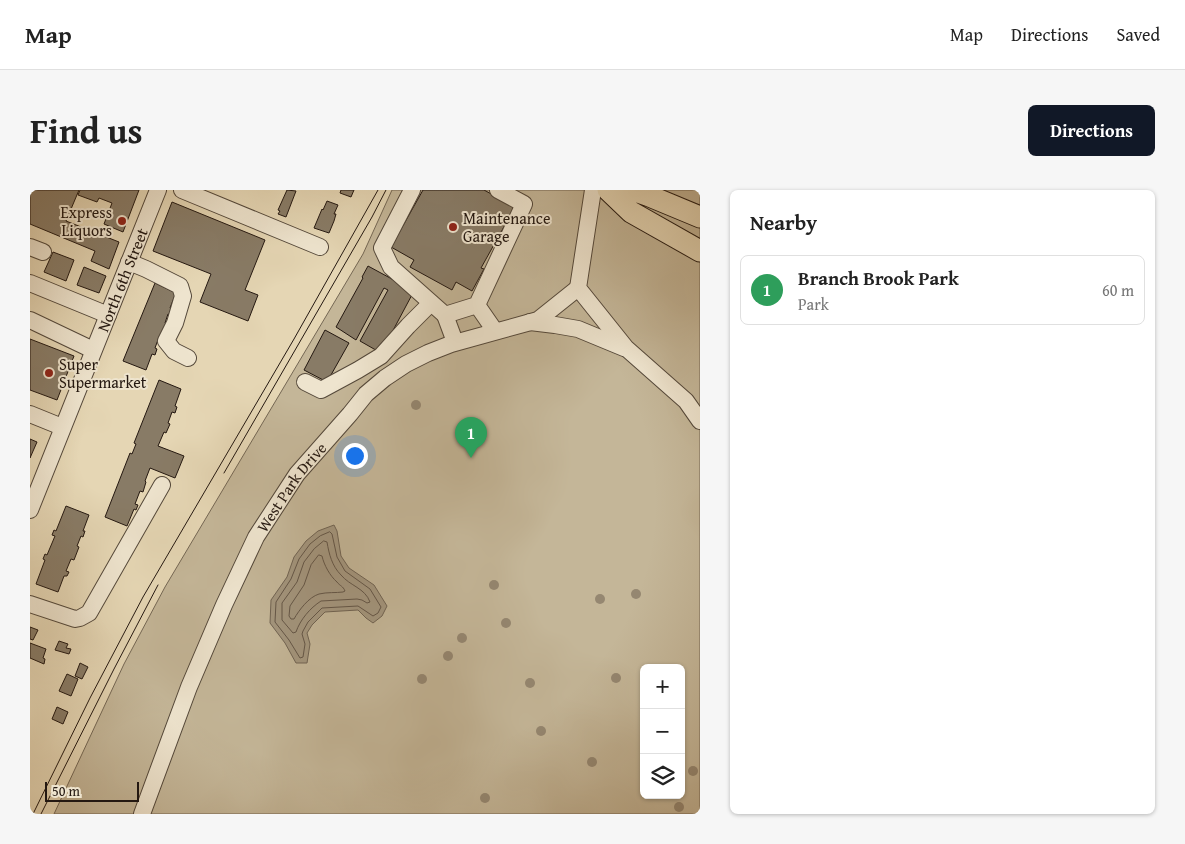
<!DOCTYPE html>
<meta charset="utf-8">
<style>
body{margin:0;font-family:"Gentium Book Plus",serif;background:#f6f6f6;color:#222}
.controls{position:absolute;right:15px;bottom:15px;display:grid;overflow:hidden;border-radius:8px;box-shadow:0 1px 4px #0004}
.controls button{width:45px;height:45px;display:grid;place-items:center;padding:0;border:0;border-bottom:1px solid #e0e0e0;background:#fff;color:#222;font:25px sans-serif}
.scale{position:absolute;left:15px;bottom:12px;width:94px;box-sizing:border-box;padding-left:5px;border:2px solid #241811;border-top:0;font-size:14px;line-height:18px;white-space:nowrap;color:#241811;-webkit-text-stroke:4px #eee4ce;paint-order:stroke}
.you{position:absolute;left:324px;top:265px;width:18px;height:18px;margin:-12px;border:4px solid #fff;border-radius:50%;background:#1a73e8;box-shadow:0 0 0 8px #1a73e833}
.badge{display:grid;place-items:center;width:32px;height:32px;border-radius:50%;background:#111827;color:#fff;font-size:16px;font-weight:700}
.pin{position:absolute;translate:-50% -41px;filter:drop-shadow(0 1px 2px #0008)}
.pin::after{content:'';position:absolute;top:26px;width:18px;height:15px;background:inherit;clip-path:polygon(0 0,100% 0,50% 100%)}
.list{margin:0;padding:0;list-style:none}
h2{display:flex;justify-content:space-between;align-items:center;height:65px;margin:0;padding:0 20px;font-size:21px}
h2 small{font-size:16px;font-weight:400;color:#767676}
.list li{display:grid;grid-template-columns:32px 1fr auto;gap:15px;align-items:center;box-sizing:border-box;height:70px;margin:0 10px 10px;padding:0 10px;border:1px solid #e0e0e0;border-radius:8px}
.list b{display:block;font-size:19px;white-space:nowrap}
.list p{margin:0;font-size:16px;white-space:nowrap;color:#767676}
.list em{font-size:16px;font-style:normal;color:#767676}
.icon{flex:none;width:28px;height:28px;fill:none;stroke:currentColor;stroke-width:2;stroke-linecap:round;stroke-linejoin:round}
.map{position:relative;flex:none;width:670px;height:624px;overflow:hidden;border-radius:8px}
header{display:flex;align-items:center;gap:30px;box-sizing:border-box;height:70px;padding:0 25px;background:#fff;border-bottom:1px solid #e0e0e0}
header strong{font-size:24px}
nav{display:flex;gap:28px;margin-inline-start:auto;font-size:18px}
.intro{display:flex;align-items:center;justify-content:space-between;box-sizing:border-box;height:120px;padding:0 30px}
h1{margin:0;font-size:35px}
.button{padding:12px 22px;border-radius:8px;background:#111827;color:#fff;font-size:18px;font-weight:700}
main{display:flex;gap:30px;padding:0 30px}
aside{flex:1;background:#fff;border-radius:8px;box-shadow:0 1px 4px #0004}
.map>svg:first-child{display:block}
.green{fill:#c4b698;stroke:#746754;fill-rule:evenodd}
.water{fill:#a3957d;stroke:#706352}
.lines{fill:none;stroke-linecap:round;stroke-linejoin:round}
.shore{stroke:#645647;stroke-width:1}
.building{fill:#887b66;stroke:#241811}
.minor-casing{stroke:#54483a;stroke-width:18}
.major-casing{stroke:#241811;stroke-width:23}
.minor{stroke:#eee4ce;stroke-width:16}
.major{stroke:#e5d6b4;stroke-width:21}
.tram{stroke:#241811;stroke-width:1}
.tree{fill:#958771}
.poi-dot{fill:#8f2418;stroke:#eee4ce;stroke-width:2}
.labels{text-anchor:middle;dominant-baseline:central;stroke-width:4;stroke-linejoin:round;paint-order:stroke}
.poi-label{font-size:16px;fill:#241811;stroke:#eee4ce;text-anchor:start}
.street-label{font-size:16px;fill:#241811;stroke:#eee4ce}
</style>
<header>
<strong>Map</strong>
<nav><a>Map</a><a>Directions</a><a>Saved</a></nav>
</header>
<div class="intro"><h1>Find us</h1><a class="button">Directions</a></div>
<main>
<div class="map">
<svg width="670" height="624" viewBox="0 0 670 624">
<rect width="100%" height="100%" fill="#e5d6b4"/>
<filter id="stains"><feTurbulence type="fractalNoise" baseFrequency=".004" numOctaves="4"/><feColorMatrix values="0 0 0 0 .2 0 0 0 0 .09 0 0 0 0 .02 0 0 0 .5 -.17"/></filter>
<radialGradient id="worn" r=".72"><stop offset=".6" stop-color="#630" stop-opacity="0"/><stop offset="1" stop-color="#630" stop-opacity=".3"/></radialGradient>
<path class="green" d="M362,0H670V624H24L94,474L135,397L333,64ZM614,478H651V605H614Z"/>
<path class="water" d="M304,335L307,341L311,366L319,378L344,395L357,416L352,426L343,433L336,428L328,420L295,422L282,435L277,443L280,454L277,473H266L255,453L240,433L241,410L257,387L264,367L276,351L288,341Z"/>
<g class="lines">
<path class="shore" d="M300,342L302,344L307,367L315,381L340,399L351,417L348,423L343,426L328,416L292,418L278,432L273,441L272,444L275,454L273,467L270,468L259,450L245,432L246,412L261,389L269,369L280,354L290,346Z
M294,351L297,352C299,364 302,376 311,385C320,396 335,398 340,412L337,413L332,410L327,409L291,411C280,418 270,430 266,442L263,443L252,430V413L267,392L274,372L284,359Z
M289,365L292,366C294,375 300,386 307,392C310,396 313,396 315,401L313,402C306,403 297,402 289,404C279,407 269,420 264,429H261L259,426L260,416L274,395L281,375Z"/>
</g>
<path class="building" d="M0,0H49L36,31L89,52L79,79L61,71L65,61L0,34Z
M50,0H109L93,42L74,34L82,13L69,8L67,12L48,5Z
M257,0L266,1L256,27L248,24L250,21L248,20Z
M311,0H324L321,7L310,3Z
M393,0H454L485,17L451,78L454,79L442,101L426,92L422,100L380,77L384,70L361,57Z
M297,11L308,15L304,24H306L304,31L299,43L284,38L292,19L293,20Z
M142,12L235,50L215,100L228,105L218,131L170,112L181,84L123,61Z
M23,62L44,70L36,91L14,82Z
M338,76L384,101L351,163L330,151L358,100L354,98L326,150L306,137L333,88L332,87Z
M54,77L76,86L69,103L47,95Z
M125,93L146,103L140,118L143,119L141,125L138,124L135,133L137,134L129,147L125,158L127,159L125,165L122,164L116,180L93,171Z
M295,140L319,153L297,192L274,180Z
M0,149L44,166L27,210L0,200Z
M129,190L151,199L145,216L147,217L145,223L142,222L138,233L140,234L136,243L134,242L128,256L154,266L145,288L120,278L115,291L116,292L113,302L110,301L105,314L108,315L106,320L104,319L97,336L75,327L100,263L102,264L106,254L104,253Z
M0,249L7,252L0,268Z
M36,316L59,325L53,341H55L53,347L51,346L47,356L49,357L44,370L41,369L36,381L39,382L37,386H34L28,402L6,394L15,370L13,369L15,364L17,365L25,346L22,345L24,340L26,341Z
M0,437L8,440L3,450L0,449Z
M29,451L38,454L36,458L41,459L39,464L25,460Z
M0,453L16,459L13,468L15,469L14,474L0,468Z
M50,473L58,477L52,489L45,486Z
M37,484L48,489L41,506L29,501Z
M27,517L38,522L33,534L22,529Z"/>
<g class="lines">
<g class="minor-casing">
<g id="minor">
<path d="M152,0L290,57"/>
<path d="M382,0L352,58L361,77L415,125L447,115L494,14L468,0"/>
<path d="M563,0L548,98L596,158L656,211L670,231"/>
<path d="M0,57L13,62"/>
<path d="M99,72L116,79L150,96L153,106L145,133L136,151L144,161L158,168"/>
<path d="M0,93L78,125"/>
<path d="M447,115L465,141"/>
<path d="M415,125L425,152"/>
<path d="M0,130L63,160"/>
<path d="M500,132L525,135L548,139L594,158"/>
<path d="M275,192L291,200L328,180L351,166L378,136L401,113"/>
<path d="M0,224L32,237"/>
<path id="s1" d="M0,320L128,0"/>
<path d="M0,414L45,429L50,428L59,423L132,295"/>
<path id="s2" d="M112,624L159,497L194,415L226,347L267,284L320,224L336,204L355,188L376,174L398,163L421,154L508,130L548,98"/>
</g>
</g>
<g class="major-casing">
<path id="major" d="M578,0L601,22L670,61
M603,0L617,5L670,27"/>
</g>
<use href="#minor" class="minor"/>
<use href="#major" class="major"/>
<path class="tram" d="M194,283L342,27L356,0
M3,624L60,508L113,407L264,149L348,0
M11,624L84,479L128,395"/>
</g>
<g class="tree">
<circle cx="386" cy="215" r="5"/>
<circle cx="464" cy="395" r="5"/>
<circle cx="606" cy="404" r="5"/>
<circle cx="570" cy="409" r="5"/>
<circle cx="476" cy="433" r="5"/>
<circle cx="432" cy="448" r="5"/>
<circle cx="418" cy="466" r="5"/>
<circle cx="586" cy="488" r="5"/>
<circle cx="392" cy="489" r="5"/>
<circle cx="500" cy="493" r="5"/>
<circle cx="511" cy="541" r="5"/>
<circle cx="562" cy="572" r="5"/>
<circle cx="663" cy="581" r="5"/>
<circle cx="455" cy="608" r="5"/>
<circle cx="649" cy="617" r="5"/>
</g>
<g class="poi-dot">
<circle cx="92" cy="31" r="5"/>
<circle cx="423" cy="37" r="5"/>
<circle cx="19" cy="183" r="5"/>
</g>
<g class="labels">
<g class="poi-label">
<text x="82" y="22" text-anchor="end">Express<tspan x="82" dy="18">Liquors</tspan></text>
<text x="433" y="28">Maintenance<tspan x="433" dy="18">Garage</tspan></text>
<text x="29" y="174">Super<tspan x="29" dy="18">Supermarket</tspan></text>
</g>
<g class="street-label">
<text stroke="none"><textPath href="#s1" startOffset="248">North 6th Street</textPath></text>
<text stroke="none"><textPath href="#s2" startOffset="361">West Park Drive</textPath></text>
</g>
</g>
<rect width="100%" height="100%" filter="url(#stains)"/>
<rect width="100%" height="100%" fill="url(#worn)"/>
</svg>
<div class="controls">
<button>+</button>
<button>−</button>
<button><svg class="icon" aria-label="layers" viewBox="0 0 24 24"><path d="M12 4l9 5-9 5-9-5zM3 14l9 5 9-5"/></svg></button>
</div>
<div class="scale">50 m</div>
<div class="you"></div>
<div class="pin badge" style="left:441px;top:268px;background:#2e9e5b">1</div>
</div>
<aside>
<h2>Nearby<small></small></h2>
<ul class="list">
<li><span class="badge" style="background:#2e9e5b">1</span><div><b>Branch Brook Park</b><p>Park</p></div><em>60 m</em></li>
</ul>
</aside>
</main>
